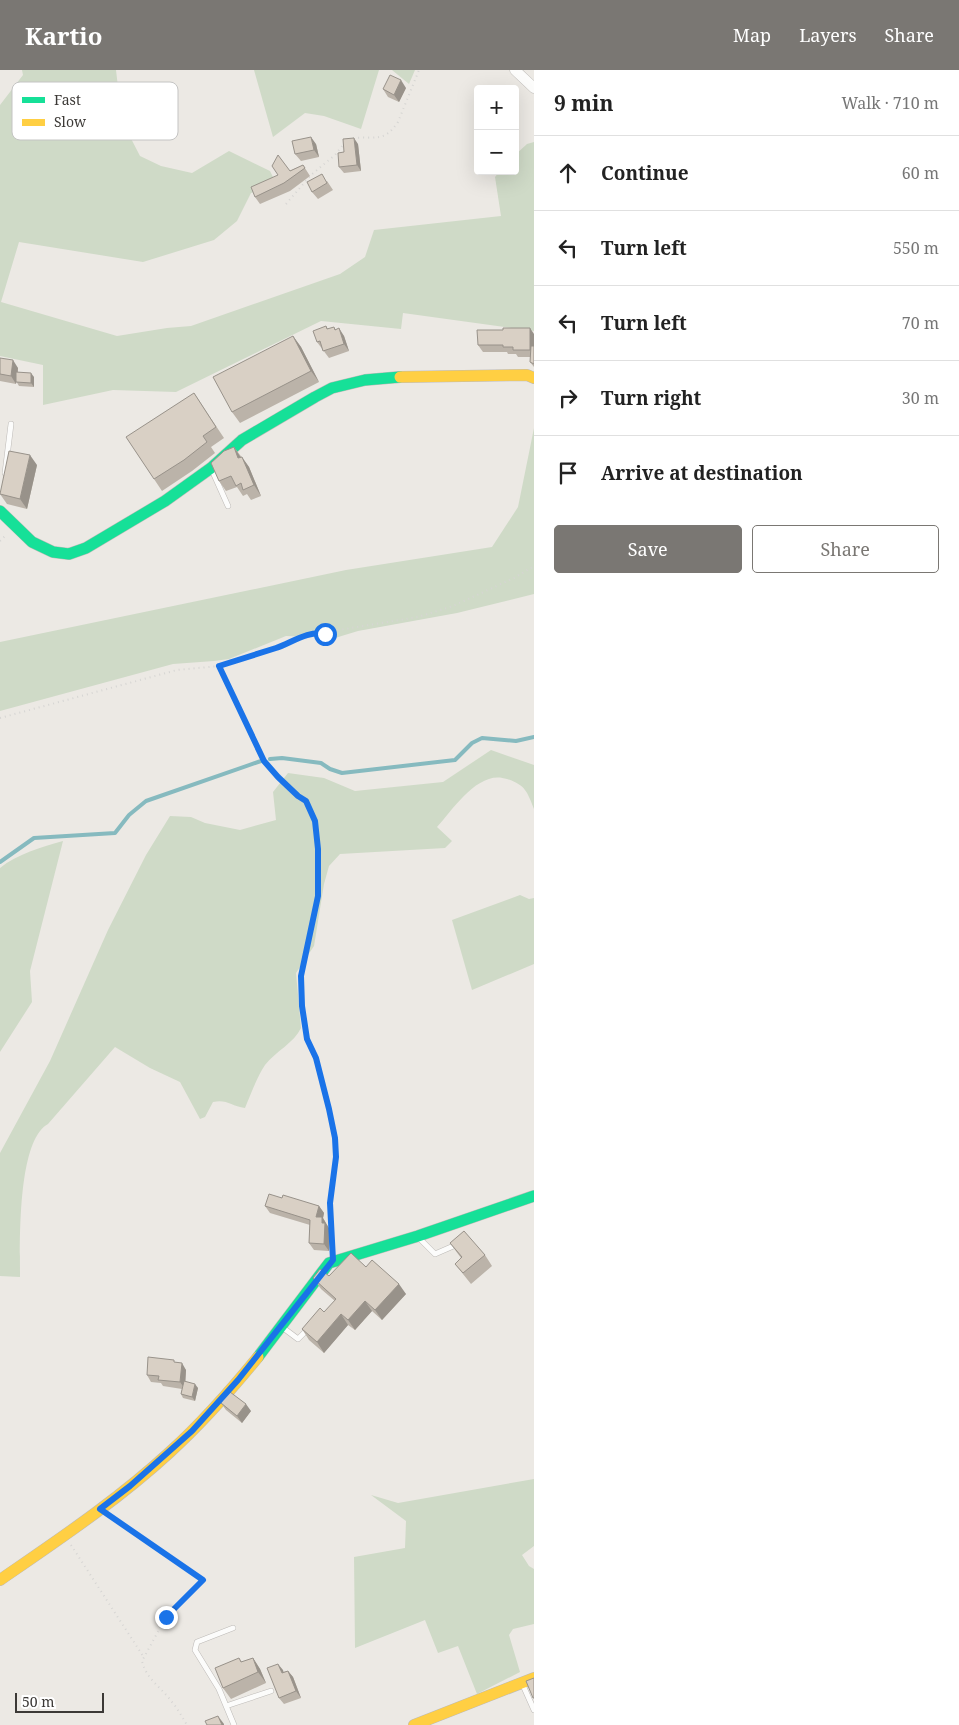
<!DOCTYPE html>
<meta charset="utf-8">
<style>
body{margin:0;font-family:"Noto Serif",serif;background:#f6f6f6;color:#222}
.controls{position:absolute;right:15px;top:15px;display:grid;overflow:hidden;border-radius:5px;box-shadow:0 5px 20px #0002}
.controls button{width:45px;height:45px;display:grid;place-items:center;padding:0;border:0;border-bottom:1px solid #e0e0e0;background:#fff;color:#222;font:25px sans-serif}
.scale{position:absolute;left:15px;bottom:12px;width:89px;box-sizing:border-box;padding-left:5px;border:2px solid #3c3936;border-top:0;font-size:14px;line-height:18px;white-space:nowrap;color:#3c3936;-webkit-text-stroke:4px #fff;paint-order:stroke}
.stop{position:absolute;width:15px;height:15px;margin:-11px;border:4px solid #1a73e8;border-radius:50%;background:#fff}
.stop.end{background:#1a73e8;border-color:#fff;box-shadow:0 1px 5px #0008}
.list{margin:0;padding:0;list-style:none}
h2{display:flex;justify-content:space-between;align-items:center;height:65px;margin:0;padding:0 20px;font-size:21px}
h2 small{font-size:16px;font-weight:400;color:#767676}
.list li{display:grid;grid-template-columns:32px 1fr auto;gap:15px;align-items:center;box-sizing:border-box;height:75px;padding:0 20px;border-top:1px solid #e0e0e0}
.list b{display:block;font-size:19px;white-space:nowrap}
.list em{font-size:16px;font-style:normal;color:#767676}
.actions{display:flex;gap:10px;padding:15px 20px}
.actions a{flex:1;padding:11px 0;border:1px solid #7a7773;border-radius:5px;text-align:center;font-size:18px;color:#7a7773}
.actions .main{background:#7a7773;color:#fff}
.icon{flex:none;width:28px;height:28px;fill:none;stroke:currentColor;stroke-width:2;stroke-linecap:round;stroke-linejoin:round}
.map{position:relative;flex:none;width:534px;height:1655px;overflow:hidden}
header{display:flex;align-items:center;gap:30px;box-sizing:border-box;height:70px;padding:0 25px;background:#7a7773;color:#fff}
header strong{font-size:24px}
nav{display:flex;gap:28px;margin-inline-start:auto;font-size:18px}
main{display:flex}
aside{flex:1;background:#fff}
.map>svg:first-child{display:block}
.green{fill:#cfdac7}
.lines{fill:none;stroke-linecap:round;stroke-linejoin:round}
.stream{stroke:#86babf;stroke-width:4}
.lane-casing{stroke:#bdbab7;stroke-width:6}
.street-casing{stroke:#bdbab7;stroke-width:11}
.fast-casing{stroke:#bdbab7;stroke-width:12}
.slow-casing{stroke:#bdbab7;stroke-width:12}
.path{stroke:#d6d5d3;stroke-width:2;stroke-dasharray:1 4;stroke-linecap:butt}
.lane{stroke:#fcfcfb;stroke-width:5}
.street{stroke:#fcfcfb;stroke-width:10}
.fast{stroke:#16e098;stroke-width:11}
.slow{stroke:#ffcf43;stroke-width:11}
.wall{fill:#bbb3a9}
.shaded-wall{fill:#98928a}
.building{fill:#d9d0c5;stroke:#98928a}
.route{stroke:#1a73e8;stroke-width:6}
.key{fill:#fff;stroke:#c4c4c3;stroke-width:1}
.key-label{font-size:14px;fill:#3c3936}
</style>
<header>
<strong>Kartio</strong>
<nav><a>Map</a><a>Layers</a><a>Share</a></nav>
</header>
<main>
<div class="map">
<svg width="534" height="1655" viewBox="0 0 534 1655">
<rect width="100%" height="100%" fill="#ece9e4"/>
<path class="green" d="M22,0H116L122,51L140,86L161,96L192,103L229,81L270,101L277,115L251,123L237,151L214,170L143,192L19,172L1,232L117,266L167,258L191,256L340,204L365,187L374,160L501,146L495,107L500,101H515V85L527,74L534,72V261L403,243L401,259L321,251L176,322L113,320L43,335V295L0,286V35L23,5Z
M254,0H379L361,59L324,46L305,43L273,67Z
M392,0H415L409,14Z
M534,358V524L457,543L358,561L335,568L286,566L229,589L214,591L173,594L0,641V572L346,500L492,477L518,437Z
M491,680L534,695V739C527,721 525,715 507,709C479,699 454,738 437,757L452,771L445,778L340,784L329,796L324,814L314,876L296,903L301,958C294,973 276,981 265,995C257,1007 251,1024 245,1038C231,1036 227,1029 213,1032L205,1047L200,1049L180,1012L150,998L115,977L48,1054C17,1071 20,1174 20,1207L0,1206V1083L50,991L108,860L146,785L170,746L191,747L205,753L240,760L276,750L273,722L288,703L324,708L355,721L443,712Z
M63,771L30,901L32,932L0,982V798C17,784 42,777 63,771Z
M520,825L529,829L534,828V894L472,920L452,850Z
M534,1409V1476L522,1485L529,1496L534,1499V1554L513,1559L509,1565L520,1602L477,1624L458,1576L438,1583L425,1550L355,1578L354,1487L405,1478L406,1451L371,1425L398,1433Z"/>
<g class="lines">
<path class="stream" d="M270,689L282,688L321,693L330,699L342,703L455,690L472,673L482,668L516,671L534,667
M0,792L34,768L115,763L129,745L146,731L261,691"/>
<g class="lane-casing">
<path id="lane" d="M211,398L228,436
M5,403L11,354
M418,1167L435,1184L458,1174
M282,1257L298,1269L308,1259
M233,1558L197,1572L195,1580L219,1619L234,1655
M522,1613L534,1640
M226,1636L271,1621"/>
</g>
<g class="street-casing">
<path id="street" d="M515,0L534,18"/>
</g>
<g class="fast-casing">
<path id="fast" d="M0,441L32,472L53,482L69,484L86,478L165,431L211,398L242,370L315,327L332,318L365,310L400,307
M258,1287L329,1193L418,1166L534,1126"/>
</g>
<g class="slow-casing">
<path id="slow" d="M400,307L527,305L534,308
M0,1510C58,1470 118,1430 170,1382C202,1353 231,1320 258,1287
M414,1655L534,1608"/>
</g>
<path class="path" d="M353,68C375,66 384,73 398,52L419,0
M286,134L311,105L335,85L343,75
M0,471L6,465
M219,596L264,691L278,707L298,726L306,731L315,751L318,779V825L301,905L302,936L307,969L316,988L329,1039L335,1068L336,1087L330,1133L332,1179
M0,648L177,600L219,596L279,577L302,566L418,547L453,536L514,508L534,496
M111,1447L203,1510L166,1547L142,1591C146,1609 161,1617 172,1632C178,1639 182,1647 187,1655
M71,1475L143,1586"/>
<use href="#lane" class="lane"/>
<use href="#street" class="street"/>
<use href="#fast" class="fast"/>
<use href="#slow" class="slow"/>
</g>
<path class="wall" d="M406,18L399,32L388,27L383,19Z
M316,74L319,87L301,91L295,84Z
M358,74L361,101L344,103L339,97L344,82Z
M303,95L310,106L290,121L260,134L255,127L278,106Z
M327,111L333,120L318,129L312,122Z
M326,256L328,259H336L344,266L349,281L329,288L317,272Z
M534,264V297L530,292V287H518L516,284H508L507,282H483L478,275Z
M293,266L301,277L319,312L240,353L232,342Z
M0,288L18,298V302L34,307V317L19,316L16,311V314L0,311Z
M194,323L224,368L211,377L215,383L192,401L162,421L154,409Z
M234,377L249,397L261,426L251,430L247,424L243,426L237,417L226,421L219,411Z
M37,395L27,439L7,434L0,424Z
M282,1128L319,1136L324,1143L323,1148L330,1160L329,1181L314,1180L309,1173L310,1155L270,1143L265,1136Z
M450,1173L485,1185L492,1196L471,1214L455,1194L461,1188Z
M366,1197L406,1224L382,1250L372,1241L355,1260L348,1255L324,1283L309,1270L302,1259L324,1242L335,1231L321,1219L313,1208L329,1206Z
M176,1292L186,1300L185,1312L198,1318L195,1331L183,1328L181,1324L182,1319L163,1316L161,1313L151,1312L147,1305Z
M221,1333L251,1341L242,1353L226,1340Z
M239,1588L242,1592L253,1588L260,1599L266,1613L231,1629L223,1618Z
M283,1600V1602L288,1601L293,1607L301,1628L284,1634L279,1628Z"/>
<path class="shaded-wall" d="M401,10L406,18L399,32L394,25Z
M311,67L316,74L319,87L314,80Z
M354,68L358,74L361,101L357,95Z
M339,258L344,266L349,281L344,274Z
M530,258L534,264V286L530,280Z
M293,266L301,277L319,312L311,301Z
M13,290L18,298L16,314L11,306Z
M31,303L34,307V317L31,313Z
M234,377L241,388H238Z
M30,385L37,395L27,439L20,429Z
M242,387L249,397L261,426L254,415Z
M319,1136L324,1143L323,1148L330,1160L329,1181L324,1174L316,1147Z
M399,1214L406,1224L382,1250L375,1240Z
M365,1231L372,1241L355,1260L348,1250Z
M341,1244L348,1255L324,1283L317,1272Z
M182,1293L186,1300L185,1319L180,1312Z
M195,1314L198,1318L195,1331L192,1327Z
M246,1334L251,1341L242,1353L237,1346Z
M253,1588L260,1599L266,1613L258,1602Z
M278,1594L283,1600L286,1610L282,1603Z
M288,1601L293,1607L301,1628L296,1621Z
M218,1646L224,1654V1655H222Z"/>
<path class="building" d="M390,5L401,10L394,25L383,19Z
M311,67L314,80L295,84L292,71Z
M354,68L357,95L339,97L338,83L344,82L343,69Z
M278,85L290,101L303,95L305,98L284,113L255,127L251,117L278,105L272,96Z
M322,104L327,113L312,122L307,112Z
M326,256L327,259L334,257L335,260L339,258L344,274L323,281L320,271L317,272L313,261Z
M503,258H530V280H513V277H503V275H478L477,260H503Z
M293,266L311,301L232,342L213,307Z
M531,276H534V294L530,292Z
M0,288L13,290L11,306L0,304Z
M16,302L31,303V313L16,312Z
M194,323L216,357L203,366L207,372L184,390L154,409L126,367Z
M234,377L238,388L242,387L254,415L243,420L241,413L236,416L231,406L219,411L211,393L224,381Z
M9,381L30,385L20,429L0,424Z
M269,1124L282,1128L283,1125L319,1136L316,1147H322V1153H325L324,1174L309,1173L310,1150L265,1136Z
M464,1161L485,1185L463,1203L455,1194L462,1187L450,1173Z
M351,1183L366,1197L372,1190L399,1214L375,1240L365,1231L348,1250L341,1244L317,1272L302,1259L320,1238L324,1242L336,1229L313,1208L320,1199L329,1206Z
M148,1287L174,1290V1292L182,1293L180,1312L158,1310L159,1306L147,1305Z
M184,1311L195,1314L192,1327L181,1324Z
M230,1322L246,1334L237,1346L221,1333V1331Z
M239,1588L241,1592L253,1588L258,1602L223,1618L215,1598Z
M278,1594L282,1603L288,1601L296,1621L279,1628L267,1598Z
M534,1608V1628H533L526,1611Z
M218,1646L222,1655H207L205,1651Z"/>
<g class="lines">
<path class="route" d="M166,1547L203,1510L100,1439L130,1416L192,1361L238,1310L333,1190L330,1133L336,1087L335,1068L329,1039L316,988L307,969L302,936L301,906L318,826V779L315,751L306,731L298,726L278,707L264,691L219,596C238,590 257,584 276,578C291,573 308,560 325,564"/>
</g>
<rect x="12" y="12" width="166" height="58" rx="8" class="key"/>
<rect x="22" y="27" width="23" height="6" fill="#16e098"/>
<rect x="22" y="49" width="23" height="7" fill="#ffcf43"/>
<g class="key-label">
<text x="54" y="35">Fast</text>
<text x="54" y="57">Slow</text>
</g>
</svg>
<div class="controls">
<button>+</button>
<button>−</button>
</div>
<div class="scale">50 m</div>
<div class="stop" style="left:325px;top:564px"></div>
<div class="stop end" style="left:166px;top:1547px"></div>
</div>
<aside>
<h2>9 min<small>Walk · 710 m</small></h2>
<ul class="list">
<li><svg class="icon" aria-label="ahead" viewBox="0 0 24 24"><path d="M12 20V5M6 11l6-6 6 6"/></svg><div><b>Continue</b></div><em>60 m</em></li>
<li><svg class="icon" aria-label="left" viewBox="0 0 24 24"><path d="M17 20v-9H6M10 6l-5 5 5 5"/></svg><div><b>Turn left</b></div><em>550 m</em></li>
<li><svg class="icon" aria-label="left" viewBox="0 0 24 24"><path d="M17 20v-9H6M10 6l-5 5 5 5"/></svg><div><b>Turn left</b></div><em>70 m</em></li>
<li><svg class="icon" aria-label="right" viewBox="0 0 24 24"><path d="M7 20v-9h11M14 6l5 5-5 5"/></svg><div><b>Turn right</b></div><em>30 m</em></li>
<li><svg class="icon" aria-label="arrive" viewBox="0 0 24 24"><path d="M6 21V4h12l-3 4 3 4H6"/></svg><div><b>Arrive at destination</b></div></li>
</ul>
<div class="actions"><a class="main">Save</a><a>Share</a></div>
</aside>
</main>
